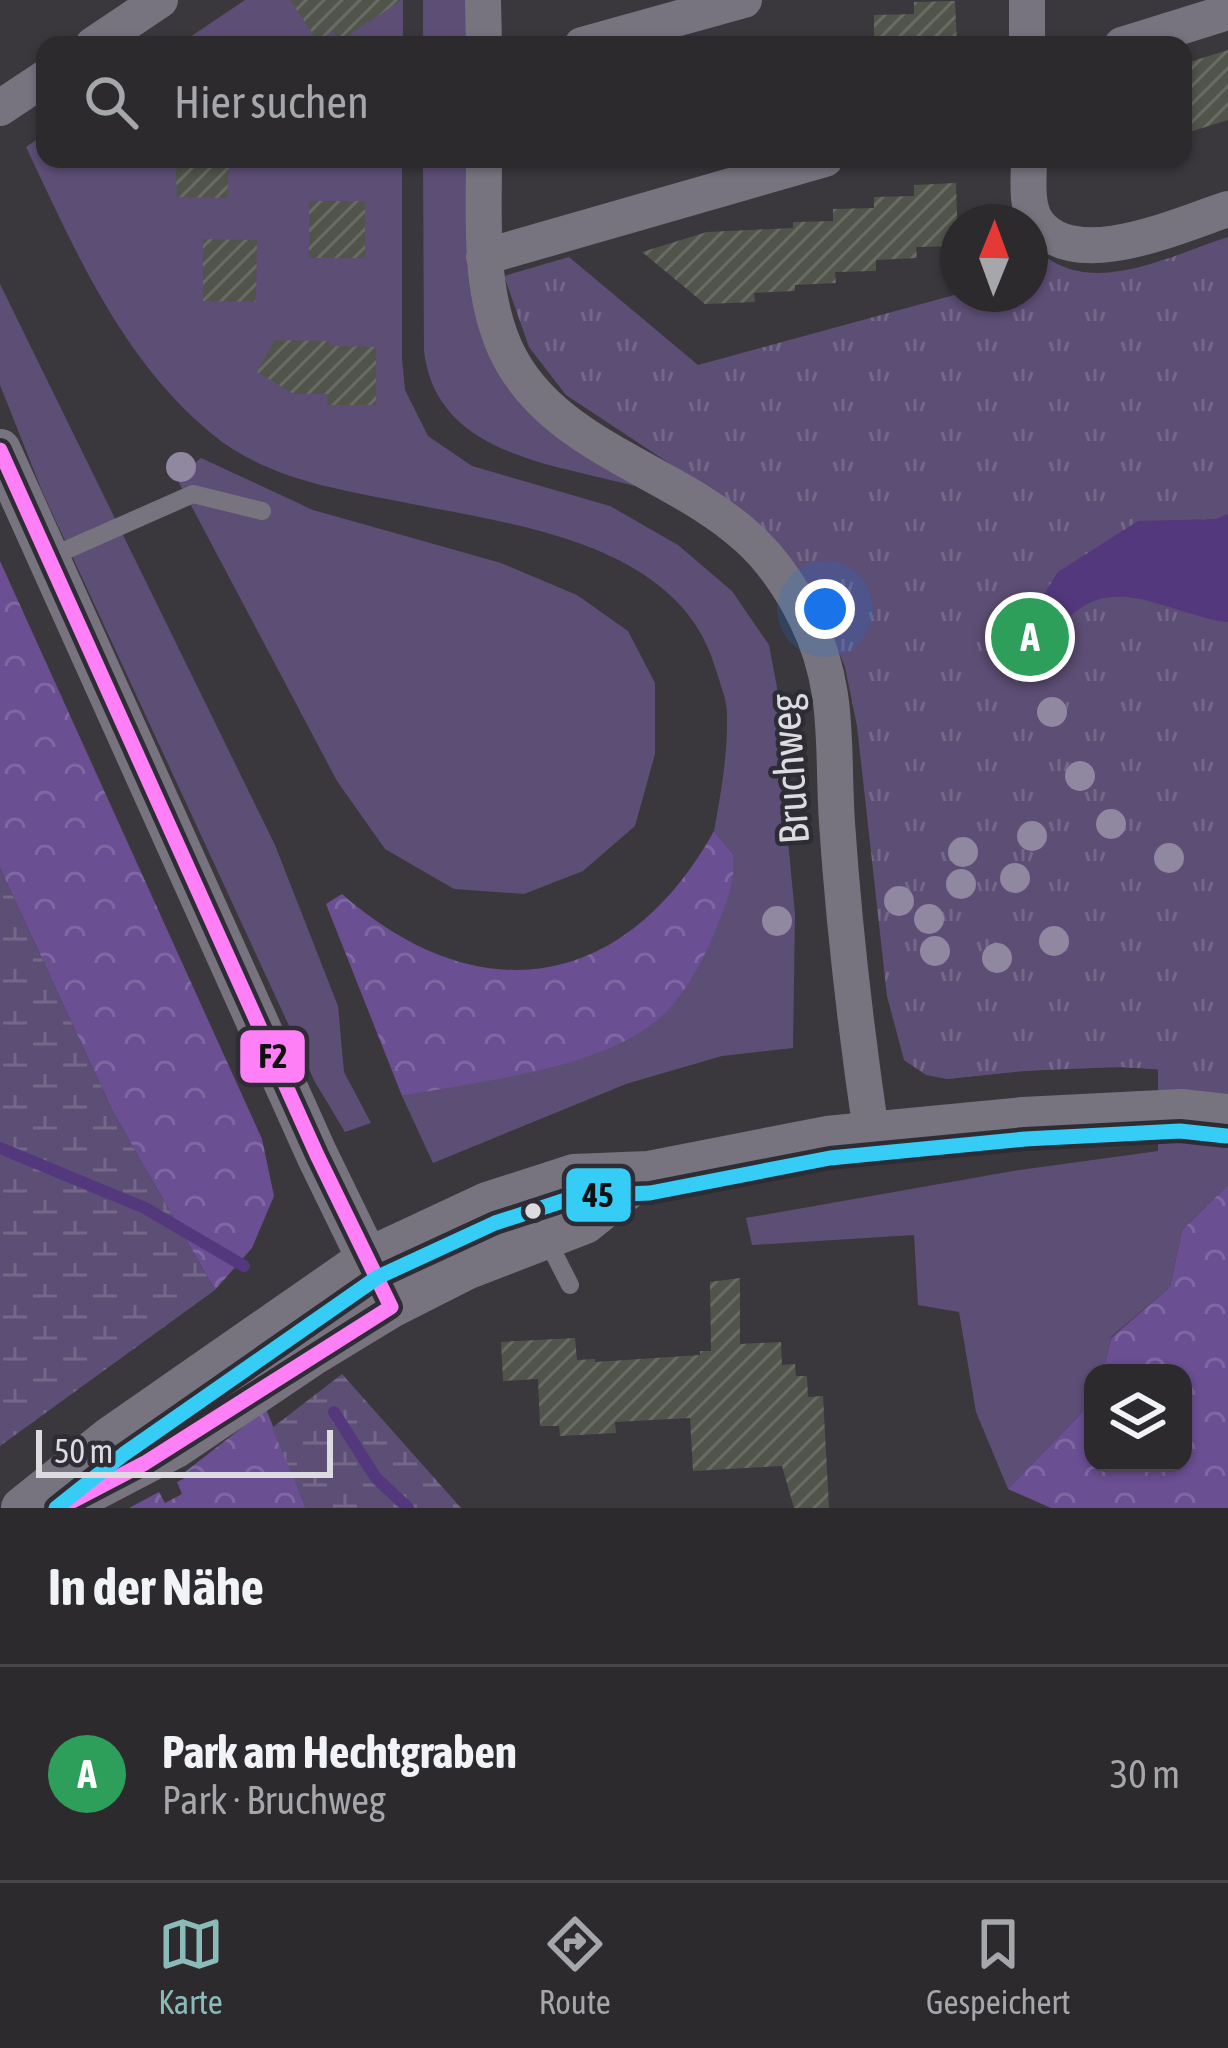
<!DOCTYPE html>
<html lang="de">
<meta charset="utf-8">
<style>
body{margin:0;font-family:"Asap Condensed",sans-serif;background:#383639;color:#f1f3f6}
.controls{position:absolute;right:36px;bottom:36px;display:grid;overflow:hidden;border-radius:24px;box-shadow:0 3px 9px #0004}
.controls button{width:108px;height:108px;display:grid;place-items:center;padding:0;border:0;border-bottom:3px solid #484649;background:#2c2a2d;color:#f1f3f6;font:60px sans-serif}
.compass{position:absolute;left:940px;top:204px;width:108px;height:108px;border-radius:50%;background:#2c2a2d;box-shadow:0 3px 9px #0004;rotate:1deg}
.scale{position:absolute;left:36px;bottom:30px;width:297px;box-sizing:border-box;padding-left:12px;border:6px solid #dcdbe0;border-top:0;font-size:33px;line-height:42px;white-space:nowrap;color:#dcdbe0;-webkit-text-stroke:9px #2e2c34;paint-order:stroke}
.you{position:absolute;left:825px;top:609px;width:42px;height:42px;margin:-30px;border:9px solid #fff;border-radius:50%;background:#1a73e8;box-shadow:0 0 0 18px #1a73e833}
.badge{display:grid;place-items:center;width:78px;height:78px;border-radius:50%;background:#8bbbb9;color:#fff;font-size:39px;font-weight:700}
.pin{position:absolute;translate:-50% -50%;border:6px solid #fff;box-shadow:0 3px 12px #0006}
.list{margin:0;padding:0;list-style:none}
h2{display:flex;justify-content:space-between;align-items:center;height:156px;margin:0;padding:0 48px;font-size:51px}
h2 small{font-size:39px;font-weight:400;color:#a6a7aa}
.list li{display:grid;grid-template-columns:78px 1fr auto;gap:36px;align-items:center;box-sizing:border-box;height:216px;padding:0 48px;border-top:3px solid #484649}
.list b{display:block;font-size:45px;white-space:nowrap}
.list p{margin:0;font-size:39px;white-space:nowrap;color:#a6a7aa}
.list em{font-size:39px;font-style:normal;color:#a6a7aa}
.icon{flex:none;width:66px;height:66px;fill:none;stroke:currentColor;stroke-width:2;stroke-linecap:round;stroke-linejoin:round}
.map{position:relative;flex:none;width:1228px;height:1508px;overflow:hidden}
.search{position:absolute;background:#2c2a2d;box-shadow:0 3px 9px #0004;left:36px;right:36px;top:36px;height:132px;display:flex;align-items:center;gap:30px;box-sizing:border-box;padding:0 42px;border-radius:24px;color:#a6a7aa;font-size:45px}
.sheet{height:372px;background:#2c2a2d}
nav{display:flex;justify-content:space-around;align-items:center;box-sizing:border-box;height:168px;border-top:3px solid #484649;background:#2c2a2d;font-size:33px;color:#a6a7aa}
nav a{display:grid;justify-items:center;gap:6px}
nav .on{color:#8bbbb9}
.map>svg:first-child{display:block}
.green{fill:#5d4e75}
.forest{fill:url(#forest-crowns)}
.wetland{fill:url(#wetland-marsh)}
.park{fill:url(#park-tufts)}
.water{fill:#54387d}
.lines{fill:none;stroke-linecap:round;stroke-linejoin:round}
.stream{stroke:#54387d;stroke-width:12}
.building{fill:url(#building-hatch)}
.service{stroke:#78747f;stroke-width:18}
.minor{stroke:#78747f;stroke-width:36}
.tertiary{stroke:#78747f;stroke-width:42}
.bus-1-casing{stroke:#2e2c34;stroke-width:24}
.bus-2-casing{stroke:#2e2c34;stroke-width:24}
.bus-1{stroke:#ff80f6;stroke-width:15}
.bus-2{stroke:#35ccf6;stroke-width:15}
.tree{fill:#9087a0}
.bus-dot{fill:#dcdbe0;stroke:#2e2c34;stroke-width:4.5}
.labels{text-anchor:middle;dominant-baseline:central;stroke-width:9;stroke-linejoin:round;paint-order:stroke}
.street-label{font-size:42px;fill:#dcdbe0;stroke:#2e2c34}
.line-badge{stroke:#2e2c34;stroke-width:4.5}
.pale-badge-label{font-size:33px;text-anchor:middle;font-weight:bold;fill:#111}
</style>
<div class="map">
<svg width="1228" height="1508" viewBox="0 0 1228 1508">
<defs>
<pattern id="forest-crowns" width="20" height="18" patternUnits="userSpaceOnUse" patternTransform="scale(3)"><rect width="20" height="18" fill="#6a4f93"/><path d="M2 6a3 3 0 1 1 6 0M12 15a3 3 0 1 1 6 0" fill="none" stroke="#7f68a2"/></pattern>
<pattern id="wetland-marsh" width="20" height="14" patternUnits="userSpaceOnUse" patternTransform="scale(3)"><rect width="20" height="14" fill="#5d4e75"/><path d="M1 5h8M5 5V1M11 12h8M15 12V8" fill="none" stroke="#746788"/></pattern>
<pattern id="park-tufts" width="24" height="20" patternUnits="userSpaceOnUse" patternTransform="scale(3)"><rect width="24" height="20" fill="#5d4e75"/><path d="M3 7l-1-3M5 7V3M7 7l1-3M15 17l-1-3M17 17v-4M19 17l1-3" fill="none" stroke="#746788"/></pattern>
<pattern id="building-hatch" width="6" height="6" patternUnits="userSpaceOnUse" patternTransform="scale(3)"><rect width="6" height="6" fill="#51544b"/><path d="M-1 1l2-2M0 6l6-6M5 7l2-2" fill="none" stroke="#696c65"/></pattern>
</defs>
<rect width="100%" height="100%" fill="#3a383c"/>
<path class="green" d="M245,0H403V45H178Z
M423,0H468L469,45H423Z
M45,134V159H402V359L405,390L428,436L472,466L610,506L678,545L732,591L769,645L782,714L783,789L795,914L793,1048L722,1056L626,1084L433,1163L402,1096L553,1065L733,854L714,831C721,793 728,753 727,714C727,700 720,684 716,670C681,543 516,525 407,503C338,489 268,480 212,434C121,359 75,250 26,147Z
M423,159H469L474,299L635,486C553,464 436,455 424,351Z
M0,284L275,845L338,1006L344,1072L371,1123L345,1132L315,1082L42,491L0,385Z
M201,458L313,510L501,563L577,595L628,631L655,683V754L635,826L583,871L524,894L454,889L385,849L337,781L176,477Z
M1228,989V1185L1182,1230L1170,1287L1111,1337L1103,1373H1093V1401L1008,1489L976,1412L959,1312L918,1305L914,1235L752,1245L746,1218L1013,1171L1158,1151V1069C1087,1064 1017,1071 947,1079Z"/>
<path class="forest" d="M0,561L262,1139L274,1196L252,1248L215,1290L113,1112L0,868Z
M714,831L733,854C736,884 725,906 714,934C703,960 686,992 665,1013C607,1070 481,1080 402,1096L326,904L342,894C479,1014 625,991 714,831Z
M1228,1185V1508H1051L1008,1489L1093,1401V1463H1183V1373H1103L1111,1338L1170,1287L1182,1230Z
M266,1409L306,1508H129L159,1492L165,1503L182,1494L177,1482L187,1477L185,1472Z"/>
<path class="wetland" d="M0,868L113,1112L215,1290L0,1446Z
M342,1374L461,1508H306L272,1428Z"/>
<path class="park" d="M1228,237V1074L1120,1067L1020,1071L947,1079L926,1075L904,1060L887,996L857,726L845,667L821,608L731,504L566,395L529,347L504,276L569,257L698,365L958,294H1030V274L1036,272L1038,251C1092,299 1168,256 1228,237Z"/>
<path class="water" d="M1228,514V622C1166,615 1106,563 1057,632L1039,602L1058,572L1138,521L1216,519Z"/>
<g class="lines">
<path class="stream" d="M0,1148L145,1208L244,1266
M334,1412L376,1478L408,1508"/>
</g>
<path class="building" d="M290,0H402L340,41L333,31L318,41Z
M955,1L957,45H874V15L914,14V2Z
M1228,50V120L1183,134V64Z
M175,159H229L227,198L177,197Z
M956,183L958,246L916,247L917,258L876,260V271L835,272L836,283L795,285V291L754,293L755,302L705,304L642,252L707,232L793,228V222L833,221V209L874,208V197L914,196V185Z
M309,201H365V258H309Z
M203,239L257,240L256,302L203,301Z
M275,340L330,341V346L376,347V405H327L328,394H294L257,372Z
M740,1278V1344L781,1342L782,1365L795,1364L796,1376H807L808,1397L823,1396L829,1508H794L782,1466L693,1471L690,1418L615,1422L616,1433L560,1436L559,1426H540L538,1379L503,1381L501,1342L575,1338L577,1360L595,1359V1362L700,1355V1351H711L710,1282Z"/>
<g class="lines">
<path class="service" d="M48,558L193,494L262,511
M546,1238L570,1285"/>
<path class="minor" d="M483,0L484,45
M1027,0V45
M93,45L160,0
M582,45L744,0
M1122,45L1228,12
M0,108L45,78
M484,159C484,222 479,289 505,348C549,446 673,469 747,537C771,558 792,589 806,618C841,688 832,748 837,823C844,926 856,1030 871,1132
M1029,159C1029,179 1025,207 1038,224C1077,273 1181,224 1228,209
M484,257L825,159"/>
<path class="tertiary" d="M0,450L317,1155L391,1307
M22,1508L111,1437L367,1259L487,1203L574,1175L648,1172L827,1137L1023,1118L1181,1110L1228,1115
M59,1508L174,1448L312,1355L391,1307L466,1269L585,1223L648,1172"/>
<g class="bus-1-casing">
<path id="bus-1" d="M0,450L317,1155L391,1307L145,1463L59,1508"/>
</g>
<g class="bus-2-casing">
<path id="bus-2" d="M56,1508L124,1454L378,1277L495,1223L578,1196L650,1193L830,1158L1025,1139L1180,1131L1226,1136"/>
</g>
<use href="#bus-1" class="bus-1"/>
<use href="#bus-2" class="bus-2"/>
</g>
<g class="tree">
<circle cx="181" cy="467" r="15"/>
<circle cx="1052" cy="712" r="15"/>
<circle cx="1080" cy="776" r="15"/>
<circle cx="1111" cy="824" r="15"/>
<circle cx="1032" cy="836" r="15"/>
<circle cx="963" cy="852" r="15"/>
<circle cx="1169" cy="858" r="15"/>
<circle cx="1015" cy="878" r="15"/>
<circle cx="961" cy="884" r="15"/>
<circle cx="899" cy="901" r="15"/>
<circle cx="929" cy="919" r="15"/>
<circle cx="777" cy="921" r="15"/>
<circle cx="1054" cy="941" r="15"/>
<circle cx="935" cy="951" r="15"/>
<circle cx="997" cy="958" r="15"/>
</g>
<circle class="bus-dot" cx="533" cy="1211" r="10"/>
<g class="labels">
<g class="street-label">
<text transform="translate(789 769) rotate(-94)">Bruchweg</text>
</g>
</g>
<g class="line-badge">
<rect x="238" y="1028" width="69" height="57" rx="12" fill="#ff80f6"/>
<rect x="564" y="1166" width="69" height="58" rx="12" fill="#35ccf6"/>
</g>
<g class="pale-badge-label">
<text x="273" y="1068">F2</text>
<text x="598" y="1207">45</text>
</g>
</svg>
<div class="controls">
<button><svg class="icon" aria-label="layers" viewBox="0 0 24 24"><path d="M12 4l9 5-9 5-9-5zM3 14l9 5 9-5"/></svg></button>
</div>
<svg class="compass" viewBox="-18 -18 36 36"><path d="M0-13l5 13h-10z" fill="#e53935"/><path d="M0 13l5-13h-10z" fill="#a6a7aa"/></svg>
<div class="scale">50 m</div>
<div class="you"></div>
<div class="pin badge" style="left:1030px;top:637px;background:#2e9e5b">A</div>
<div class="search"><svg class="icon" aria-label="search" viewBox="0 0 24 24"><circle cx="10" cy="10" r="6"/><path d="M15 15l6 6"/></svg>Hier suchen</div>
</div>
<section class="sheet">
<h2>In der Nähe<small></small></h2>
<ul class="list">
<li><span class="badge" style="background:#2e9e5b">A</span><div><b>Park am Hechtgraben</b><p>Park · Bruchweg</p></div><em>30 m</em></li>
</ul>
</section>
<nav>
<a class="on"><svg class="icon" aria-label="map" viewBox="0 0 24 24"><path d="M3 6l6-2 6 2 6-2v14l-6 2-6-2-6 2zM9 4v14M15 6v14"/></svg>Karte</a>
<a><svg class="icon" aria-label="directions" viewBox="0 0 24 24"><path d="M12 3l9 9-9 9-9-9zM9 14v-3h6M13 9l2 2-2 2"/></svg>Route</a>
<a><svg class="icon" aria-label="saved" viewBox="0 0 24 24"><path d="M7 4h10v16l-5-4-5 4z"/></svg>Gespeichert</a>
</nav>
